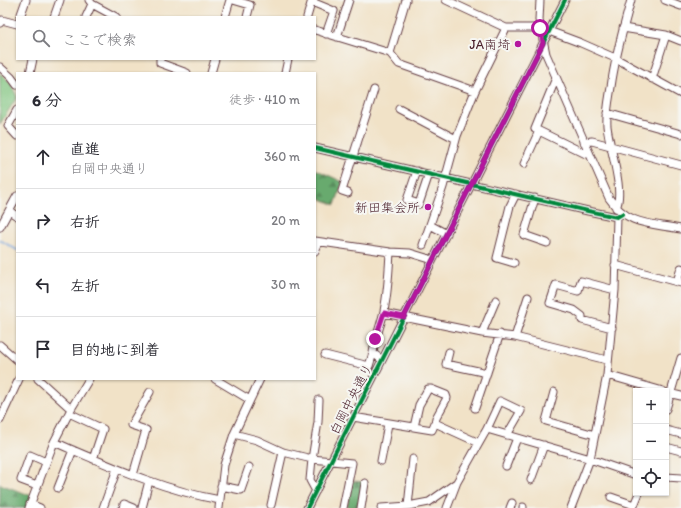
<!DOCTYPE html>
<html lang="ja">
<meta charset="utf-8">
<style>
body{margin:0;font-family:Itim,"Klee One",sans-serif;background:#f2f2f3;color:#2b2b33}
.controls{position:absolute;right:12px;bottom:12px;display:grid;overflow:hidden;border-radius:0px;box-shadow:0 1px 3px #0004}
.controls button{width:36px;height:36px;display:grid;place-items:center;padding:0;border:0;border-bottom:1px solid #e1e1e2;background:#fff;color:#2b2b33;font:20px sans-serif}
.stop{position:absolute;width:12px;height:12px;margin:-9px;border:3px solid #b5179e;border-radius:50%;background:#fff}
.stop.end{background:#b5179e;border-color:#fff;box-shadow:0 1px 4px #0008}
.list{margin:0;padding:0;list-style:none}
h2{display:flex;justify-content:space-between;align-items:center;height:52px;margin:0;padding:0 16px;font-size:17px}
h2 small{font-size:13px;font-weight:400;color:#7c7c81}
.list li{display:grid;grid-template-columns:26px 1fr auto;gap:12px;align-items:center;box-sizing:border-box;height:64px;padding:0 16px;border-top:1px solid #e1e1e2}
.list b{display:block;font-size:15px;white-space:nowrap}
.list p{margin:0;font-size:13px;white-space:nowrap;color:#7c7c81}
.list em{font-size:13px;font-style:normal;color:#7c7c81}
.icon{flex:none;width:22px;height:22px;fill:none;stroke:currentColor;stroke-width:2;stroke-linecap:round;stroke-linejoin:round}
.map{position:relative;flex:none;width:681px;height:508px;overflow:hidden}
.search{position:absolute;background:#fff;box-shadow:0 1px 3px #0004;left:16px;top:16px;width:300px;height:44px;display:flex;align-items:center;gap:10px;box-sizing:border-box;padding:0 14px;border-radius:0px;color:#7c7c81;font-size:15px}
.panel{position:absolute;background:#fff;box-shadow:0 1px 3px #0004;left:16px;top:72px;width:300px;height:308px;border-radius:0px}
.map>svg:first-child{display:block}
.forest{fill:url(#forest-firs);stroke:#59644c}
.park{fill:#81c580;stroke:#667256}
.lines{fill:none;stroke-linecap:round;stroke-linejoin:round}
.stream{stroke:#72a2dc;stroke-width:2}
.minor-casing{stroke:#633c42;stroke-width:9}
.minor{stroke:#fff;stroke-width:7}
.cycleway-casing{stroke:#f6f6f2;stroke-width:6}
.cycleway{stroke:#00873e;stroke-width:4}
.route{stroke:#b5179e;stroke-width:5}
.poi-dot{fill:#b5179e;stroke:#f6f6f2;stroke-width:1.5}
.labels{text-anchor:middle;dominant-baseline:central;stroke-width:4;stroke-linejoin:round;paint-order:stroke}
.poi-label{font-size:13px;fill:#4a1f2b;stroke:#f6f6f2;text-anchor:end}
.street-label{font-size:13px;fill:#4a1f2b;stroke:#f6f6f2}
</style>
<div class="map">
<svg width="681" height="508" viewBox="0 0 681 508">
<defs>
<pattern id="forest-firs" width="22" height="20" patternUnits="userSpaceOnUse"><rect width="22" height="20" fill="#68aa6e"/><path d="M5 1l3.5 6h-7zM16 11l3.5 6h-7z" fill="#588a5b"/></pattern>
</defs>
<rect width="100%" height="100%" fill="#f6f6f2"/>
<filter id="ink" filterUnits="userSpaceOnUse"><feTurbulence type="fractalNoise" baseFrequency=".025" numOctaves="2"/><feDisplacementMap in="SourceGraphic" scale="8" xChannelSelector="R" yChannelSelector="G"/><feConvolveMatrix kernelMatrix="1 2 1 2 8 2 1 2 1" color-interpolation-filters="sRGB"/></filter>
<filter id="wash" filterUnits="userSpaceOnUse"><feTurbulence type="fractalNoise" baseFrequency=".012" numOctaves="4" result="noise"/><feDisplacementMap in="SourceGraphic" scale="16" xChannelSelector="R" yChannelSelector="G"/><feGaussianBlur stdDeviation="0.9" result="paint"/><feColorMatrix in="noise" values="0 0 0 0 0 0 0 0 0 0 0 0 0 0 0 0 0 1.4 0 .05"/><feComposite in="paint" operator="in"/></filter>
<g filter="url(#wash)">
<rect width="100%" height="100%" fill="#f1e2c7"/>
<path class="forest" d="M315,169L343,182L335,205L315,196Z
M352,481L363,482L358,507H347Z
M0,484L32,496L27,508H0Z"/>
<path class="park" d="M0,73L10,82L17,97L0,124Z"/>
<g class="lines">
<path class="stream" d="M0,240L17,250"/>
</g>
</g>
<g filter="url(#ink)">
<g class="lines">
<g class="minor-casing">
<path id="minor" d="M89,0L92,4L116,17
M233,0L250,5L247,17
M446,0L506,28
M540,0L539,20L546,54L609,198C628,226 650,223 681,229
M665,0L681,6
M312,2L334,11L326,34
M20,17L26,0
M54,17L60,0
M86,17L92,4
M225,17L230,0
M307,17L312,0
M0,23L2,20L17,24
M623,28L666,35L681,41
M315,30L390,53L399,64L475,91
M549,31L581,43L615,58L681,94
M337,37L349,0
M390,53L406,0
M160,59V63L187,73
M0,67L11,77L17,85
M30,73L33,59
M211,73L215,59
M285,73L288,59
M556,78L535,129L586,154L589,153
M652,79L666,35
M399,109L456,139
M17,110L8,126L17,136
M607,113L681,134
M584,142L592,141L681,165
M315,148L588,211L617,217L622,214
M524,164L539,131
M417,171L407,200L419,204L429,174
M348,193L342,191L374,90
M535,198L524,235L547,243
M616,208C625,190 609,147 607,126C606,113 609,100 611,87C615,57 623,29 631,0
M9,211L17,216
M430,225L447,234
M0,227L17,196
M315,241L390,252L410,253L433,260
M423,245L443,187L457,136L475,91L506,28H540
M315,251L319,242
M514,263L497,258L510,206L516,194
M615,265L681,283
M677,282L681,268
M384,313L482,333L515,337L607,360
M612,328L582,320V316L574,310L550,303L556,285L578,291L581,281L615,290
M482,333L496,300
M515,337L528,297
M0,345L17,360
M449,352L446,364L487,373
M325,355L369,366L373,353
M382,360L373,353C375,338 381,325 384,311C388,291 389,272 390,252
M607,375L663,391
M38,379L71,409
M215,379L250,400
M554,392L546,421L595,435
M668,393L681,396
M475,408L500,334
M666,409L681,358
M69,413L103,429L93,459
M353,417L432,430L435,423L479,443
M0,420L19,379
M414,427L419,405L428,389H431L446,395L447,398L436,418L435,423
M487,429L587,458L636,475
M666,430L681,434
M234,434L257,440L283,452L312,459L352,463L343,508
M54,442C108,465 162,490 220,500
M666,447L681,451
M381,461L388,424
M506,466L517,438
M133,475L146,430L131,425L150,392
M666,477L681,478
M531,480L544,445
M37,486L21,480L30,455L46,462
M221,486L241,490L249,467
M58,488L73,450
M316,491L310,480L312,459L318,422L319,400
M611,497L634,505
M30,504L40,508
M271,505L283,452
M408,506L413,459
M29,508L54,442L71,409L89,379
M103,508L117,469
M123,508L124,504L134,508
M142,508L149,481
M219,508L224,465L234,434L260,379
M307,508L565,0
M361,508L365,483
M381,508L408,506L429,502L456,483
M447,508L457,482L487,429L500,401L521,411L507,435
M510,508L512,503
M523,508V507
M571,508L590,459L607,375L615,290L617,217
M633,508L639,493"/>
</g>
<use href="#minor" class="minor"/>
<g class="cycleway-casing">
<path id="cycleway" d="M315,148L588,211L617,217L622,214
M307,508L565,0"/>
</g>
<use href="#cycleway" class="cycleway"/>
</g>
</g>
<g class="lines" filter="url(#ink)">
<path class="route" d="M375,339L384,313L404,317L543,43L540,28"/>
</g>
<g class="poi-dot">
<circle cx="518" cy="44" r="4"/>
<circle cx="428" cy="207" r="4"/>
</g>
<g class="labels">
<g class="poi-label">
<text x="510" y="44">JA南埼</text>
<text x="420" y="207">新田集会所</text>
</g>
<g class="street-label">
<text transform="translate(351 399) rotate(-63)">白岡中央通り</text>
</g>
</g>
</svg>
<div class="controls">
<button>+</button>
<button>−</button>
<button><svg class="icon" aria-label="locate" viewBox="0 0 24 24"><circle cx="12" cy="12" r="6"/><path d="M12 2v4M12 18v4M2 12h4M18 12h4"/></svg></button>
</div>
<div class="stop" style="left:540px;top:28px"></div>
<div class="stop end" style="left:375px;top:339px"></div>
<div class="search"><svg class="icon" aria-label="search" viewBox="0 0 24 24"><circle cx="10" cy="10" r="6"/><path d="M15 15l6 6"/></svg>ここで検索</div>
<section class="panel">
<h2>6 分<small>徒歩 · 410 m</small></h2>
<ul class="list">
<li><svg class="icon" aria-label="ahead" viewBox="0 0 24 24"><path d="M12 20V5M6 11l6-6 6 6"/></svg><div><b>直進</b><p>白岡中央通り</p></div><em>360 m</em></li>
<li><svg class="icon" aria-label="right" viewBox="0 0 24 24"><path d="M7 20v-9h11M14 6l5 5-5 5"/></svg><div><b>右折</b></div><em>20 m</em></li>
<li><svg class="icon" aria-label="left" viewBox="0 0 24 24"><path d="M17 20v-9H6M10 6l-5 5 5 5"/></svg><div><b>左折</b></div><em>30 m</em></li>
<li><svg class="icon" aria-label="arrive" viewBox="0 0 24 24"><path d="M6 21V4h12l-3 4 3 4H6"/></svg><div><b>目的地に到着</b></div></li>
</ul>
</section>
</div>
